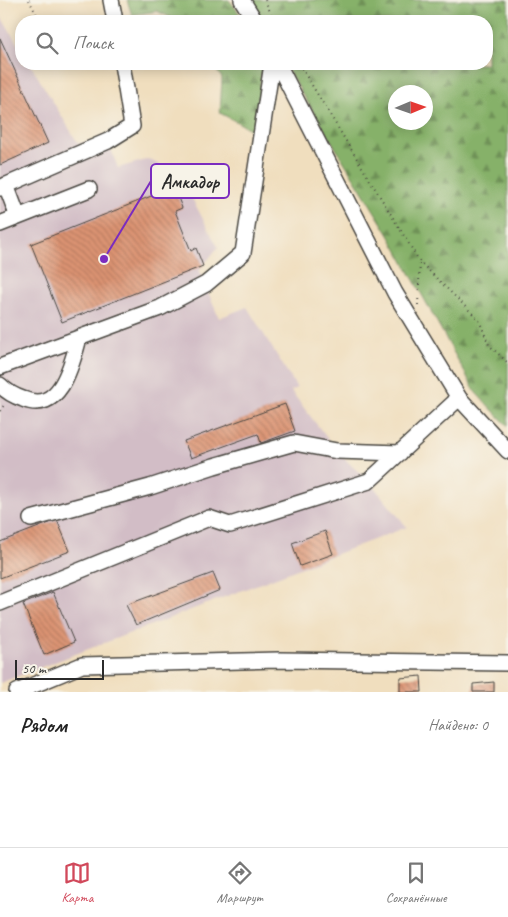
<!DOCTYPE html>
<html lang="ru">
<meta charset="utf-8">
<style>
body{margin:0;font-family:Caveat,sans-serif;background:#f6f6f6;color:#222}
.compass{position:absolute;left:388px;top:85px;width:45px;height:45px;border-radius:50%;background:#fff;box-shadow:0 2px 12px #0003;rotate:88deg}
.scale{position:absolute;left:15px;bottom:12px;width:89px;box-sizing:border-box;padding-left:5px;border:2px solid #2b2b2b;border-top:0;font-size:14px;line-height:18px;white-space:nowrap;color:#2b2b2b;-webkit-text-stroke:4px #f7f3e8;paint-order:stroke}
.list{margin:0;padding:0;list-style:none}
h2{display:flex;justify-content:space-between;align-items:center;height:65px;margin:0;padding:0 20px;font-size:21px}
h2 small{font-size:16px;font-weight:400;color:#767676}
.icon{flex:none;width:28px;height:28px;fill:none;stroke:currentColor;stroke-width:2;stroke-linecap:round;stroke-linejoin:round}
.map{position:relative;flex:none;width:508px;height:692px;overflow:hidden}
.search{position:absolute;background:#fff;box-shadow:0 2px 12px #0003;left:15px;right:15px;top:15px;height:55px;display:flex;align-items:center;gap:12px;box-sizing:border-box;padding:0 18px;border-radius:20px;color:#767676;font-size:19px}
.sheet{height:155px;background:#fff}
nav{display:flex;justify-content:space-around;align-items:center;box-sizing:border-box;height:70px;border-top:1px solid #e0e0e0;background:#fff;font-size:14px;color:#767676}
nav a{display:grid;justify-items:center;gap:2px}
nav .on{color:#d1495b}
.map>svg:first-child{display:block}
.industrial{fill:#d2bdc6}
.forest{fill:url(#forest-firs);stroke:#586e4a;fill-rule:evenodd}
.building{fill:url(#building-back-hatch)}
.lines{fill:none;stroke-linecap:round;stroke-linejoin:round}
.minor-casing{stroke:#494641;stroke-width:18}
.path{stroke:#494641;stroke-width:2;stroke-dasharray:1 4;stroke-linecap:butt}
.minor{stroke:#fff;stroke-width:15}
.leader{fill:none;stroke:#7b2cbf;stroke-width:2}
.callout-dot{fill:#7b2cbf;stroke:#f7f3e8;stroke-width:2}
.callout{fill:#f7f3e8;stroke:#7b2cbf;stroke-width:2}
.callout-label{font-size:19px;text-anchor:middle;font-weight:bold;fill:#2b2b2b}
</style>
<div class="map">
<svg width="508" height="692" viewBox="0 0 508 692">
<defs>
<pattern id="forest-firs" width="22" height="20" patternUnits="userSpaceOnUse" patternTransform="scale(1.25)"><rect width="22" height="20" fill="#86b169"/><path d="M5 1l3.5 6h-7zM16 11l3.5 6h-7z" fill="#6e9057"/></pattern>
<pattern id="building-back-hatch" width="6" height="6" patternUnits="userSpaceOnUse" patternTransform="scale(1.25)"><rect width="6" height="6" fill="#db9372"/><path d="M-1 5l2 2M0 0l6 6M5-1l2 2" fill="none" stroke="#b2785e"/></pattern>
</defs>
<rect width="100%" height="100%" fill="#f7f3e8"/>
<filter id="ink" filterUnits="userSpaceOnUse"><feTurbulence type="fractalNoise" baseFrequency=".02" numOctaves="2"/><feDisplacementMap in="SourceGraphic" scale="10" xChannelSelector="R" yChannelSelector="G"/><feConvolveMatrix kernelMatrix="1 2 1 2 8 2 1 2 1" color-interpolation-filters="sRGB"/></filter>
<filter id="wash" filterUnits="userSpaceOnUse"><feTurbulence type="fractalNoise" baseFrequency=".0096" numOctaves="4" result="noise"/><feDisplacementMap in="SourceGraphic" scale="20" xChannelSelector="R" yChannelSelector="G"/><feGaussianBlur stdDeviation="1.12" result="paint"/><feColorMatrix in="noise" values="0 0 0 0 0 0 0 0 0 0 0 0 0 0 0 0 0 1.4 0 .05"/><feComposite in="paint" operator="in"/></filter>
<g filter="url(#wash)">
<rect width="100%" height="100%" fill="#f0debe"/>
<path class="industrial" d="M0,15L21,50V64H30L78,143L108,141L118,168L149,159L181,178L218,247L199,271L219,318L247,307L297,388L291,391L337,451L353,467L369,481L407,527L0,683Z"/>
<path class="forest" d="M127,0H229L240,14L243,21H178L157,11L132,15Z
M245,0H508V426L476,393L389,235L284,64H487V21H258ZM396,92H426V122H396Z
M212,64H260L262,68L254,131L220,113L222,78Z"/>
<g id="blocks">
<path class="building" d="M0,38L48,143L0,165Z
M174,187L182,208L175,211L191,251L196,248L203,266L62,322L31,244Z
M285,404L295,431L261,443L258,434L191,458L184,441Z
M57,520L70,551L0,578V542Z
M325,531L333,554L300,566L292,543Z
M213,573L220,590L136,625L126,605Z
M53,592L74,642L44,655L23,604Z
M421,676L422,692H400V678Z
M494,682V692H473V684Z"/>
</g>
</g>
<g filter="url(#ink)">
<use href="#blocks" fill-opacity="0" stroke="#494641" stroke-width="1"/>
<g class="lines">
<g class="minor-casing">
<path id="minor" d="M111,0L115,21
M242,0L255,21
M278,64L395,293L459,398L508,451
M6,185L18,217
M0,188L108,141L132,126L122,64
M0,224L89,189
M0,367L160,308L206,284L243,253L272,64
M0,385C7,392 14,396 23,399C60,415 72,364 79,338
M31,519L150,487L214,466L294,443L337,451L400,453
M0,603L209,518L230,525L369,481L459,398
M17,692L82,665L279,660L508,663"/>
</g>
<path class="path" d="M29,0L40,21
M265,0L274,21
M299,64L420,262L479,320L489,345L508,363
M418,305L420,262
M0,411L4,405"/>
<use href="#minor" class="minor"/>
</g>
</g>
<path class="leader" d="M104 259L151 181"/>
<circle class="callout-dot" cx="104" cy="259" r="5"/>
<rect class="callout" x="151" y="164" width="78" height="34" rx="5"/>
<g class="callout-label">
<text x="190" y="188">Амкадор</text>
</g>
</svg>
<svg class="compass" viewBox="-18 -18 36 36"><path d="M0-13l5 13h-10z" fill="#e53935"/><path d="M0 13l5-13h-10z" fill="#767676"/></svg>
<div class="scale">50 m</div>
<div class="search"><svg class="icon" aria-label="search" viewBox="0 0 24 24"><circle cx="10" cy="10" r="6"/><path d="M15 15l6 6"/></svg>Поиск</div>
</div>
<section class="sheet">
<h2>Рядом<small>Найдено: 0</small></h2>
<ul class="list">
</ul>
</section>
<nav>
<a class="on"><svg class="icon" aria-label="map" viewBox="0 0 24 24"><path d="M3 6l6-2 6 2 6-2v14l-6 2-6-2-6 2zM9 4v14M15 6v14"/></svg>Карта</a>
<a><svg class="icon" aria-label="directions" viewBox="0 0 24 24"><path d="M12 3l9 9-9 9-9-9zM9 14v-3h6M13 9l2 2-2 2"/></svg>Маршрут</a>
<a><svg class="icon" aria-label="saved" viewBox="0 0 24 24"><path d="M7 4h10v16l-5-4-5 4z"/></svg>Сохранённые</a>
</nav>
